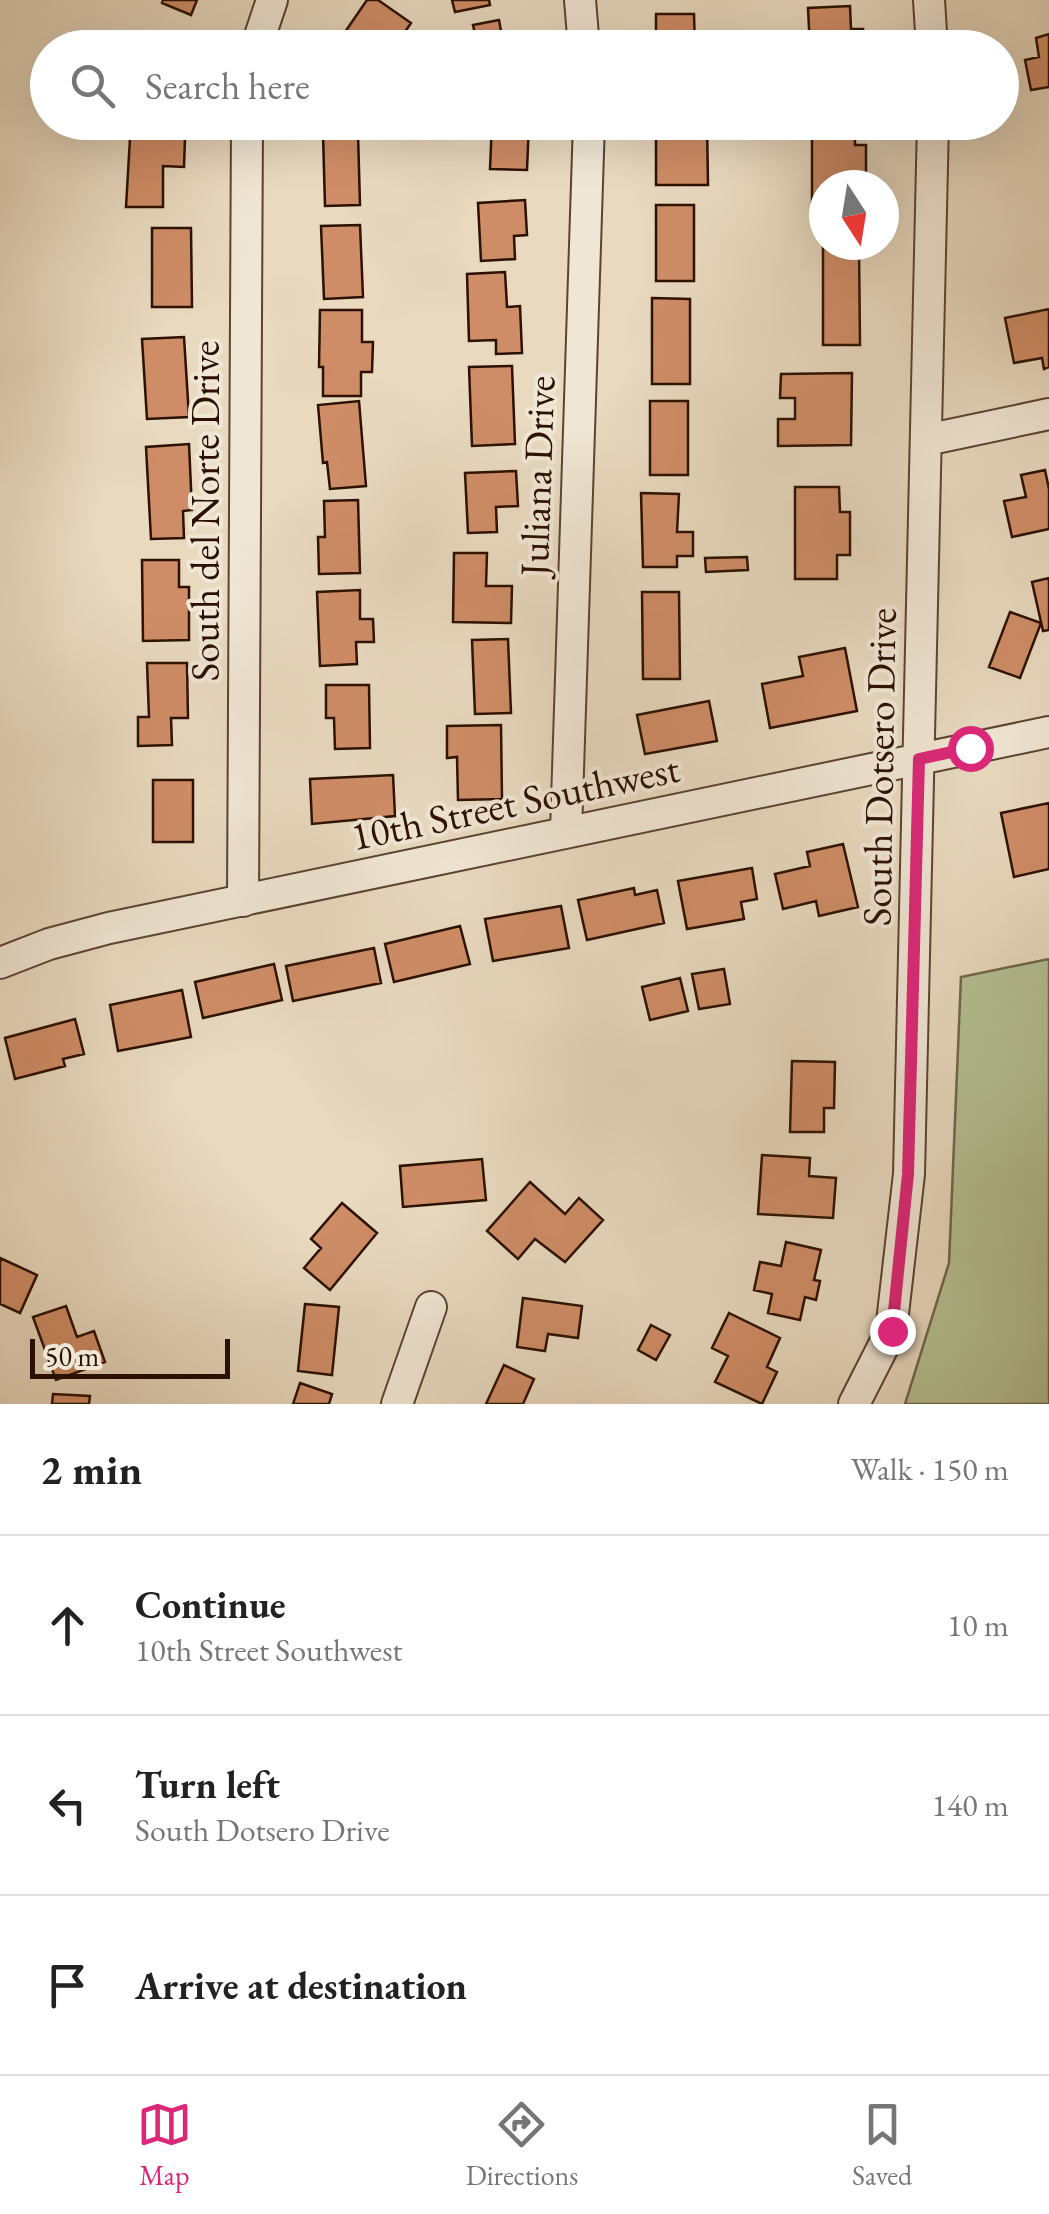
<!DOCTYPE html>
<meta charset="utf-8">
<style>
body{margin:0;font-family:"EB Garamond",serif;background:#f6f6f6;color:#222}
.compass{position:absolute;left:809px;top:170px;width:90px;height:90px;border-radius:50%;background:#fff;box-shadow:0 10px 40px #0002;rotate:168deg}
.scale{position:absolute;left:30px;bottom:25px;width:200px;box-sizing:border-box;padding-left:10px;border:5px solid #2c1100;border-top:0;font-size:28px;line-height:35px;white-space:nowrap;color:#2c1100;-webkit-text-stroke:8px #f0e6d5;paint-order:stroke}
.stop{position:absolute;width:30px;height:30px;margin:-22px;border:8px solid #db2777;border-radius:50%;background:#fff}
.stop.end{background:#db2777;border-color:#fff;box-shadow:0 2px 10px #0008}
.list{margin:0;padding:0;list-style:none}
h2{display:flex;justify-content:space-between;align-items:center;height:130px;margin:0;padding:0 40px;font-size:42px}
h2 small{font-size:32px;font-weight:400;color:#767676}
.list li{display:grid;grid-template-columns:65px 1fr auto;gap:30px;align-items:center;box-sizing:border-box;height:180px;padding:0 40px;border-top:2px solid #e0e0e0}
.list b{display:block;font-size:38px;white-space:nowrap}
.list p{margin:0;font-size:32px;white-space:nowrap;color:#767676}
.list em{font-size:32px;font-style:normal;color:#767676}
.icon{flex:none;width:55px;height:55px;fill:none;stroke:currentColor;stroke-width:2;stroke-linecap:round;stroke-linejoin:round}
.map{position:relative;flex:none;width:1049px;height:1404px;overflow:hidden}
.search{position:absolute;background:#fff;box-shadow:0 10px 40px #0002;left:30px;right:30px;top:30px;height:110px;display:flex;align-items:center;gap:25px;box-sizing:border-box;padding:0 35px;border-radius:55px;color:#767676;font-size:38px}
.sheet{height:670px;background:#fff}
nav{display:flex;justify-content:space-around;align-items:center;box-sizing:border-box;height:140px;border-top:2px solid #e0e0e0;background:#fff;font-size:28px;color:#767676}
nav a{display:grid;justify-items:center;gap:5px}
nav .on{color:#db2777}
.map>svg:first-child{display:block}
.green{fill:#b4c094;stroke:#70684a;stroke-width:2.5}
.building{fill:#cf8d67;stroke:#2c1100;stroke-width:2.5}
.lines{fill:none;stroke-linecap:round;stroke-linejoin:round}
.street-casing{stroke:#5b4330;stroke-width:34}
.street{stroke:#f0e6d5;stroke-width:30}
.route{stroke:#db2777;stroke-width:12}
.labels{text-anchor:middle;dominant-baseline:central;stroke-width:8;stroke-linejoin:round;paint-order:stroke}
.street-label{font-size:40px;fill:#2c1100;stroke:#f0e6d5}
</style>
<div class="map">
<svg width="1049" height="1404" viewBox="0 0 1049 1404">
<rect width="100%" height="100%" fill="#e8d9bf"/>
<filter id="stains"><feTurbulence type="fractalNoise" baseFrequency=".002" numOctaves="4"/><feColorMatrix values="0 0 0 0 .2 0 0 0 0 .09 0 0 0 0 .02 0 0 0 .5 -.17"/></filter>
<radialGradient id="worn" r=".72"><stop offset=".6" stop-color="#630" stop-opacity="0"/><stop offset="1" stop-color="#630" stop-opacity=".3"/></radialGradient>
<path class="green" d="M1049,959V1404H905L949,1263L961,977Z"/>
<path class="building" d="M163,0H197L191,15L162,3Z
M367,0H378L411,23L394,48H334Z
M452,0H489L490,5L455,12Z
M850,6L851,29H863L864,48H810L808,8Z
M656,14H694L695,48H656Z
M499,20L504,48H478L473,25Z
M1049,34V87L1031,90L1025,60L1039,57L1036,38Z
M492,122H529L527,170L490,169Z
M668,122H707L708,185H656V132H668Z
M835,129H855V145H866V185H824V211H812V134H835Z
M358,133L360,205L325,206L323,134Z
M130,138H185L184,167L163,166V207H126Z
M525,200L527,235L514,236L515,259L481,261L478,203Z
M656,205H694V281H656Z
M360,225L363,297L324,299L321,226Z
M152,228H191L192,307H152Z
M823,230L824,245H859L860,345H823Z
M505,272L507,307L520,306L522,353L496,354V340L469,341L467,274Z
M652,298L690,299V384H652Z
M1049,309V367L1044,369L1042,358L1014,363L1005,318Z
M320,310H362V342H373L372,372H361V396H323V367H319Z
M184,337L189,417L147,419L142,339Z
M512,366L515,444L472,446L469,367Z
M852,373L851,445L778,446V419H795V398H780L781,374Z
M359,401L366,486L330,489L327,462L323,463L318,405Z
M650,401H688V475H650Z
M189,444L192,510L183,511L184,538L151,539L146,447Z
M1045,470L1049,489V529L1012,537L1004,501L1026,497L1021,475Z
M516,471L518,506L496,507L497,532L468,533L465,473Z
M795,487H839L840,512H850V555H837V579H795Z
M641,493L679,494L677,532H693V556H677V567H643Z
M358,500L360,573L319,574L318,537H325L324,501Z
M454,553H487L486,586H512L511,623L453,622Z
M747,557L748,570L706,572L705,558Z
M142,560H179V587H189V640L143,641Z
M1049,578V630L1043,631L1032,582Z
M360,590V619H373L374,642H356L357,664L320,666L317,592Z
M642,592H679L680,679H643Z
M1010,612L1041,623L1020,678L989,667Z
M508,639L511,713L475,714L472,640Z
M845,648L857,711L770,728L762,684L803,676L799,657Z
M147,663H187L188,718H171L172,745L138,746V717H149Z
M326,685H369L370,748L335,749L334,718H326Z
M709,701L717,741L645,754L637,715Z
M501,725L502,799L458,800L457,757L447,758V726Z
M393,775L395,816L312,824L310,779Z
M153,780H193V842H153Z
M1049,803V869L1014,877L1001,813Z
M843,844L858,907L819,916L816,901L783,909L775,874L810,866L807,852Z
M752,868L757,899L741,902L744,919L687,929L678,881Z
M634,888L635,895L657,890L664,923L587,940L578,900Z
M561,906L569,948L493,961L485,919Z
M460,926L470,964L394,982L385,944Z
M374,948L381,983L293,1001L286,966Z
M274,964L282,1000L203,1018L195,982Z
M724,969L730,1004L699,1009L692,974Z
M680,978L688,1011L650,1020L642,987Z
M182,990L191,1037L118,1051L110,1005Z
M75,1019L84,1054L63,1059L65,1066L15,1079L5,1038Z
M792,1061L835,1062L834,1108H824V1132H790Z
M762,1155L810,1158L809,1176L836,1178L833,1218L758,1214Z
M482,1159L486,1200L403,1207L400,1166Z
M530,1182L565,1214L579,1198L603,1220L565,1262L535,1239L518,1259L487,1231Z
M342,1203L377,1233L330,1290L304,1268L321,1248L311,1239Z
M786,1242L821,1250L814,1280L820,1281L816,1300L805,1297L800,1320L768,1313L772,1294L754,1290L760,1262L781,1266Z
M0,1258L37,1275L20,1313L0,1304Z
M523,1298L582,1306L578,1338L548,1334L545,1351L517,1347Z
M305,1304L339,1307L332,1375L298,1371Z
M66,1306L77,1337L94,1331L105,1362L56,1380L33,1317Z
M729,1313L780,1338L767,1367L777,1372L762,1404L715,1382L728,1356L712,1348Z
M651,1325L670,1335L656,1360L638,1350Z
M504,1365L534,1379L523,1404H486Z
M300,1383L332,1394L329,1404H293Z
M53,1394L90,1396L89,1404H52Z"/>
<g class="lines">
<g class="street-casing">
<path id="street" d="M580,0L584,48
M929,0L932,48
M256,48L272,0
M926,440L1049,414
M566,832L589,122
M243,901L247,122
M0,963L49,944L109,928L1049,732
M397,1404L431,1307
M854,1404L891,1331L909,1174L933,122"/>
</g>
<use href="#street" class="street"/>
</g>
<g class="lines">
<path class="route" d="M892,1331L908,1174L919,759L970,748"/>
</g>
<g class="labels">
<g class="street-label">
<text transform="translate(537 476) rotate(-88)">Juliana Drive</text>
<text transform="translate(205 511) rotate(-90)">South del Norte Drive</text>
<text transform="translate(879 767) rotate(-89)">South Dotsero Drive</text>
<text transform="translate(515 802) rotate(-12)">10th Street Southwest</text>
</g>
</g>
<rect width="100%" height="100%" filter="url(#stains)"/>
<rect width="100%" height="100%" fill="url(#worn)"/>
</svg>
<svg class="compass" viewBox="-18 -18 36 36"><path d="M0-13l5 13h-10z" fill="#e53935"/><path d="M0 13l5-13h-10z" fill="#767676"/></svg>
<div class="scale">50 m</div>
<div class="stop" style="left:970px;top:748px"></div>
<div class="stop end" style="left:892px;top:1331px"></div>
<div class="search"><svg class="icon" aria-label="search" viewBox="0 0 24 24"><circle cx="10" cy="10" r="6"/><path d="M15 15l6 6"/></svg>Search here</div>
</div>
<section class="sheet">
<h2>2 min<small>Walk · 150 m</small></h2>
<ul class="list">
<li><svg class="icon" aria-label="ahead" viewBox="0 0 24 24"><path d="M12 20V5M6 11l6-6 6 6"/></svg><div><b>Continue</b><p>10th Street Southwest</p></div><em>10 m</em></li>
<li><svg class="icon" aria-label="left" viewBox="0 0 24 24"><path d="M17 20v-9H6M10 6l-5 5 5 5"/></svg><div><b>Turn left</b><p>South Dotsero Drive</p></div><em>140 m</em></li>
<li><svg class="icon" aria-label="arrive" viewBox="0 0 24 24"><path d="M6 21V4h12l-3 4 3 4H6"/></svg><div><b>Arrive at destination</b></div></li>
</ul>
</section>
<nav>
<a class="on"><svg class="icon" aria-label="map" viewBox="0 0 24 24"><path d="M3 6l6-2 6 2 6-2v14l-6 2-6-2-6 2zM9 4v14M15 6v14"/></svg>Map</a>
<a><svg class="icon" aria-label="directions" viewBox="0 0 24 24"><path d="M12 3l9 9-9 9-9-9zM9 14v-3h6M13 9l2 2-2 2"/></svg>Directions</a>
<a><svg class="icon" aria-label="saved" viewBox="0 0 24 24"><path d="M7 4h10v16l-5-4-5 4z"/></svg>Saved</a>
</nav>
